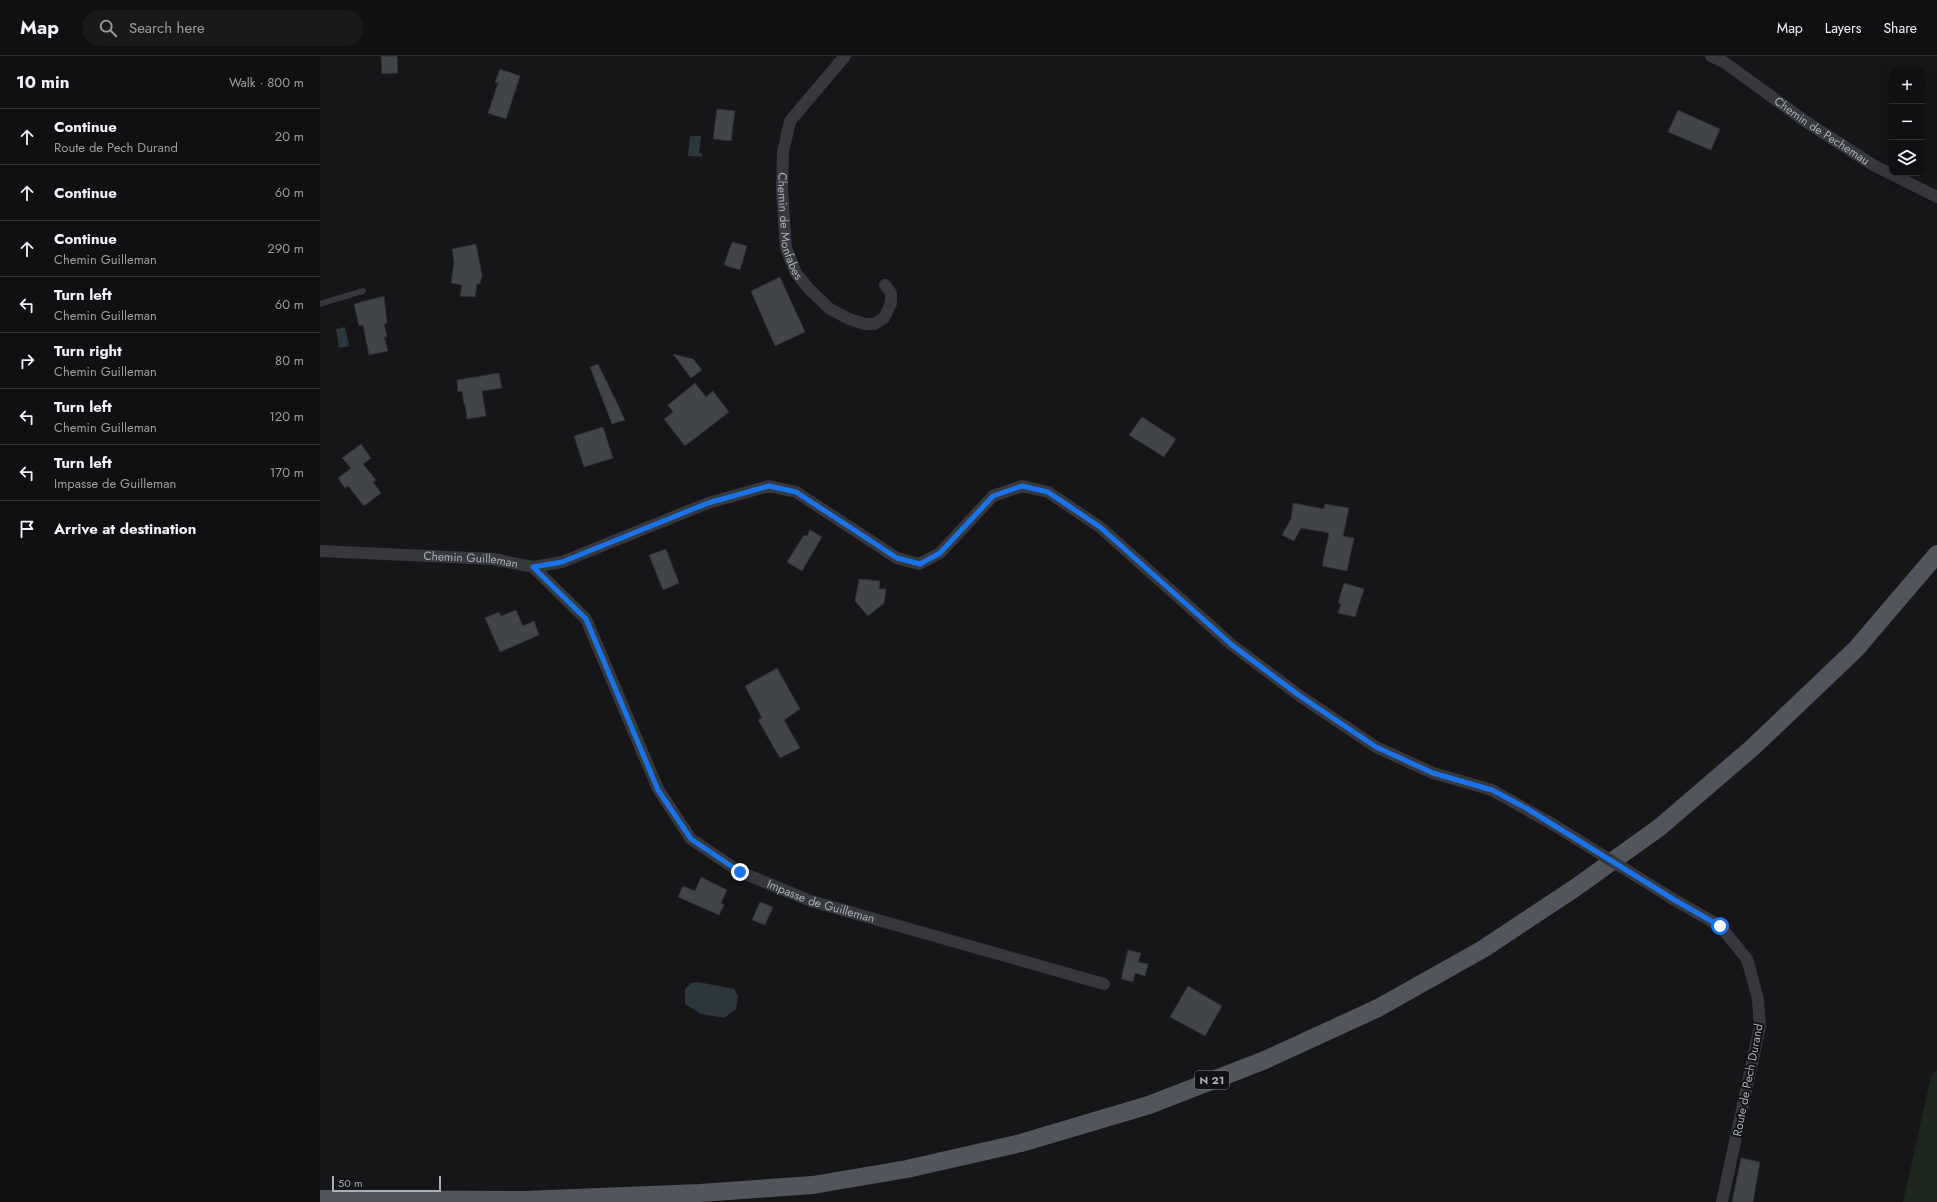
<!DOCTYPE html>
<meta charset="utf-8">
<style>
body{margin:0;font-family:Jost,sans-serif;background:#19191b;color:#f1f3f6}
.controls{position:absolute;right:12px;top:12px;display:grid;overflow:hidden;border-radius:8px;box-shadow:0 4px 16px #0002}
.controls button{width:36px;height:36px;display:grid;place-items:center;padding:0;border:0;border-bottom:1px solid #303032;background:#101012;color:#f1f3f6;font:20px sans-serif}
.scale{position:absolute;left:12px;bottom:10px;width:109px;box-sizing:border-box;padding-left:4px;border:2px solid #a7afb8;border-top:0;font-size:11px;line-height:14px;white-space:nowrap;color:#a7afb8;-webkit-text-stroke:3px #111113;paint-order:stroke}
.stop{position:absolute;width:12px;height:12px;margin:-9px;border:3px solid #1a73e8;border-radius:50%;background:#fff}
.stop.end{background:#1a73e8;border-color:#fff;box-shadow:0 1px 4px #0008}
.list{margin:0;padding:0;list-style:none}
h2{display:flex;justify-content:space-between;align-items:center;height:52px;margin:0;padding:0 16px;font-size:17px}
h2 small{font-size:13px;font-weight:400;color:#9c9d9f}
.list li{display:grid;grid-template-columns:26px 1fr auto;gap:12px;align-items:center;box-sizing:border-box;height:56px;padding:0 16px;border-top:1px solid #303032}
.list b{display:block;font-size:15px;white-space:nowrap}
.list p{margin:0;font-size:13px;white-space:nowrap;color:#9c9d9f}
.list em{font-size:13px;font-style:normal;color:#9c9d9f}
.icon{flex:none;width:22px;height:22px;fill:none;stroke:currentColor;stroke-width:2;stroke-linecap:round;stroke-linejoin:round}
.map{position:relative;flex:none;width:1617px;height:1146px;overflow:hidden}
header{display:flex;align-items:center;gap:24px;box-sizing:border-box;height:56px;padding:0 20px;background:#101012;border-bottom:1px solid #303032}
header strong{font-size:19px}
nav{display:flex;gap:22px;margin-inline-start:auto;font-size:14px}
.search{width:280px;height:36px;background:#19191b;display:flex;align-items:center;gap:10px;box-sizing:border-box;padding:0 14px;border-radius:16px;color:#9c9d9f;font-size:15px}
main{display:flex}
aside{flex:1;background:#101012}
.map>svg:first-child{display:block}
.green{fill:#1d261d}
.water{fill:#2b373c}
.building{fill:#414448;stroke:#2f3034}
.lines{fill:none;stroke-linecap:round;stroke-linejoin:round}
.lane{stroke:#36383d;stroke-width:6}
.street{stroke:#36383d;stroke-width:12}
.primary{stroke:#52565c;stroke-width:18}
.street-bridge{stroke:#36383d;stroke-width:12}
.route{stroke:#1a73e8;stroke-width:5}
.labels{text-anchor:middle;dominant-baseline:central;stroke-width:4;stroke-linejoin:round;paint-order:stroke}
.shield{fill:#111113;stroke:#7a8086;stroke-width:1}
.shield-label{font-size:11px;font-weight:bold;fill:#a7afb8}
.street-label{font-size:12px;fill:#a7afb8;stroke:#111113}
</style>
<header>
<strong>Map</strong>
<div class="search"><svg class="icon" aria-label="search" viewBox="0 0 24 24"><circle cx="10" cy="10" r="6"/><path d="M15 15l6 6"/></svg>Search here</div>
<nav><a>Map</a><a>Layers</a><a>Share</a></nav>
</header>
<main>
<aside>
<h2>10 min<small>Walk · 800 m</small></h2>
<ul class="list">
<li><svg class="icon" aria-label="ahead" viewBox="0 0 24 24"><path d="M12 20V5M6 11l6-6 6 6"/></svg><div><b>Continue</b><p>Route de Pech Durand</p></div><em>20 m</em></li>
<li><svg class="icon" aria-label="ahead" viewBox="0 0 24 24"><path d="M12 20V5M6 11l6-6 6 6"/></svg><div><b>Continue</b></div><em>60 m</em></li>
<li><svg class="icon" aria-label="ahead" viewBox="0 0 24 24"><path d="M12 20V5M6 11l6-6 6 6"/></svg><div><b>Continue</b><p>Chemin Guilleman</p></div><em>290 m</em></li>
<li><svg class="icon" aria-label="left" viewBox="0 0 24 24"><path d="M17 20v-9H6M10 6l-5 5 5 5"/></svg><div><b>Turn left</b><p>Chemin Guilleman</p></div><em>60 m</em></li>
<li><svg class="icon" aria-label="right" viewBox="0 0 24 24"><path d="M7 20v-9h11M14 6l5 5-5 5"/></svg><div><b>Turn right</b><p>Chemin Guilleman</p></div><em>80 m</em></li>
<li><svg class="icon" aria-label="left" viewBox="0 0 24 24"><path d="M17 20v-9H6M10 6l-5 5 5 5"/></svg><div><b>Turn left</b><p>Chemin Guilleman</p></div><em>120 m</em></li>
<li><svg class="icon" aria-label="left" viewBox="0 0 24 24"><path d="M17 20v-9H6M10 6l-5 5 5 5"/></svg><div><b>Turn left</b><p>Impasse de Guilleman</p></div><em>170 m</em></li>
<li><svg class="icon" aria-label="arrive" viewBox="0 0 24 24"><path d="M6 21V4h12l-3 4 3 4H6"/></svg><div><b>Arrive at destination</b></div></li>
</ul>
</aside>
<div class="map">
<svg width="1617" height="1146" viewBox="0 0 1617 1146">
<rect width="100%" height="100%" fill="#161618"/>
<path class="green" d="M1617,1014V1146H1583L1611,1020Z"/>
<path class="water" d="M370,80H381L379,97H382V101L368,100Z
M25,271L29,290L19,292L16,273Z
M378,926L414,933L418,940L416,953L404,962L381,958L365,948V933L371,927Z"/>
<path class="building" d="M61,0H77L78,17L62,18Z
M180,13L200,20L186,63L168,57L178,27L175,26Z
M397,53L415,55L411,85L393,83Z
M1358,54L1400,73L1391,94L1348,76Z
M412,186L427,190L420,214L404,209Z
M156,188L162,219L160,228H157L155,241L140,240L142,229L131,227L134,206L132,193Z
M460,221L485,276L455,290L431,235Z
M64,240L67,267L64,268L67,281H64L68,295L49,299L43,269L39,270L34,248Z
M353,298L373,303L382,314L371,322Z
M278,308L297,347L305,364L292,368L270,311Z
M179,317L182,332L162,335L166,360L147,363L145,348H144L142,335L138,336L137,324Z
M375,327L386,341L393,335L409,356L365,390L344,363L353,356L348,349Z
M822,361L856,383L844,401L809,379Z
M283,371L293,402L264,411L254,380Z
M41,388L51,402L43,408L56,424L53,426L61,437L44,450L28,430L25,432L18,422L31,412L22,402Z
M973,447L1004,453L1005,448L1029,452L1023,480L1034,482L1027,515L1002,510L1009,477L981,472L974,485L962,479L971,463Z
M490,474L502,481L482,515L467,506L484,479L487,480Z
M346,493L359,527L343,534L329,499Z
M539,523L560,525L559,533H566L564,547L548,560L535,545Z
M1024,527L1044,533L1035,561L1018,557L1021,548L1018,547Z
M196,554L203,570L214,565L219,579L180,596L165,562L179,556L181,560Z
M457,612L480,653L464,664L480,692L460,702L438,664L442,662L425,630Z
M381,821L407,834L401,847L404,849L399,859L358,841L363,830L375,835Z
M440,846L453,851L445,869L432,864Z
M808,894L821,897L818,906L828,908L825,920L815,917L813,926L801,923Z
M868,930L902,950L885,980L850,961Z
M1421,1102L1440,1106L1433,1146H1412Z"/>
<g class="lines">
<path class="lane" d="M0,248L43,235"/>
<g class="street">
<path id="s1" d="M525,0L470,65L463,96L462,134L466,192L476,217L489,233L510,253L529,263L545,268H554L564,262L571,247V237L565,229"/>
<path id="s2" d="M1391,0L1404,6L1485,65L1553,109L1617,141"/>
<path id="s3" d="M0,495L173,503L213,511L242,506L388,447L449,430L476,436L577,502L599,508L620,497L673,440L702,430L728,436L780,471L912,589L980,640L1056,691L1113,717L1172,734L1234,769"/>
<path id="s4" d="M213,511L266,563L338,733L371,783L420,816L491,845L784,928"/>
<path d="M1353,843L1400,870L1427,903L1438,943L1440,970L1402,1146"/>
</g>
<path class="primary" d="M0,1143L205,1144L380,1137L493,1129L587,1113L701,1087L829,1049L945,1004L1058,952L1163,893L1255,832L1340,771L1432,692L1536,593L1617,498"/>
<path class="street-bridge" d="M1234,769L1353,843"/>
</g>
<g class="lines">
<path class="route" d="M420,816L371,783L338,734L266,563L213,511L242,506L388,447L449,430L476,436L577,502L600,508L620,497L673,440L702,430L728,436L780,471L912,589L980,640L1056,691L1113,717L1172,734L1206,752L1353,843L1400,870"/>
</g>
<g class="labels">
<rect class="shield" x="875" y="1015" width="34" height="18" rx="3"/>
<g class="shield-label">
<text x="892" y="1024">N 21</text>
</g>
<g class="street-label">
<text stroke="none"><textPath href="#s2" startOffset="134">Chemin de Pechemau</textPath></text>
<text stroke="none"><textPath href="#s1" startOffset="192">Chemin de Monfabes</textPath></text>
<text stroke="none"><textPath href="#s3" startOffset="151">Chemin Guilleman</textPath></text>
<text stroke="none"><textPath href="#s4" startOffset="464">Impasse de Guilleman</textPath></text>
<text transform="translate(1428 1024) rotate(-79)">Route de Pech Durand</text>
</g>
</g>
</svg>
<div class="controls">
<button>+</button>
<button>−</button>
<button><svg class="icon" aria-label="layers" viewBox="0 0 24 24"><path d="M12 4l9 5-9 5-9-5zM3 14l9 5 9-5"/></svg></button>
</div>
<div class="scale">50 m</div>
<div class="stop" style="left:1400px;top:870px"></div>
<div class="stop end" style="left:420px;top:816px"></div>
</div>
</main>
